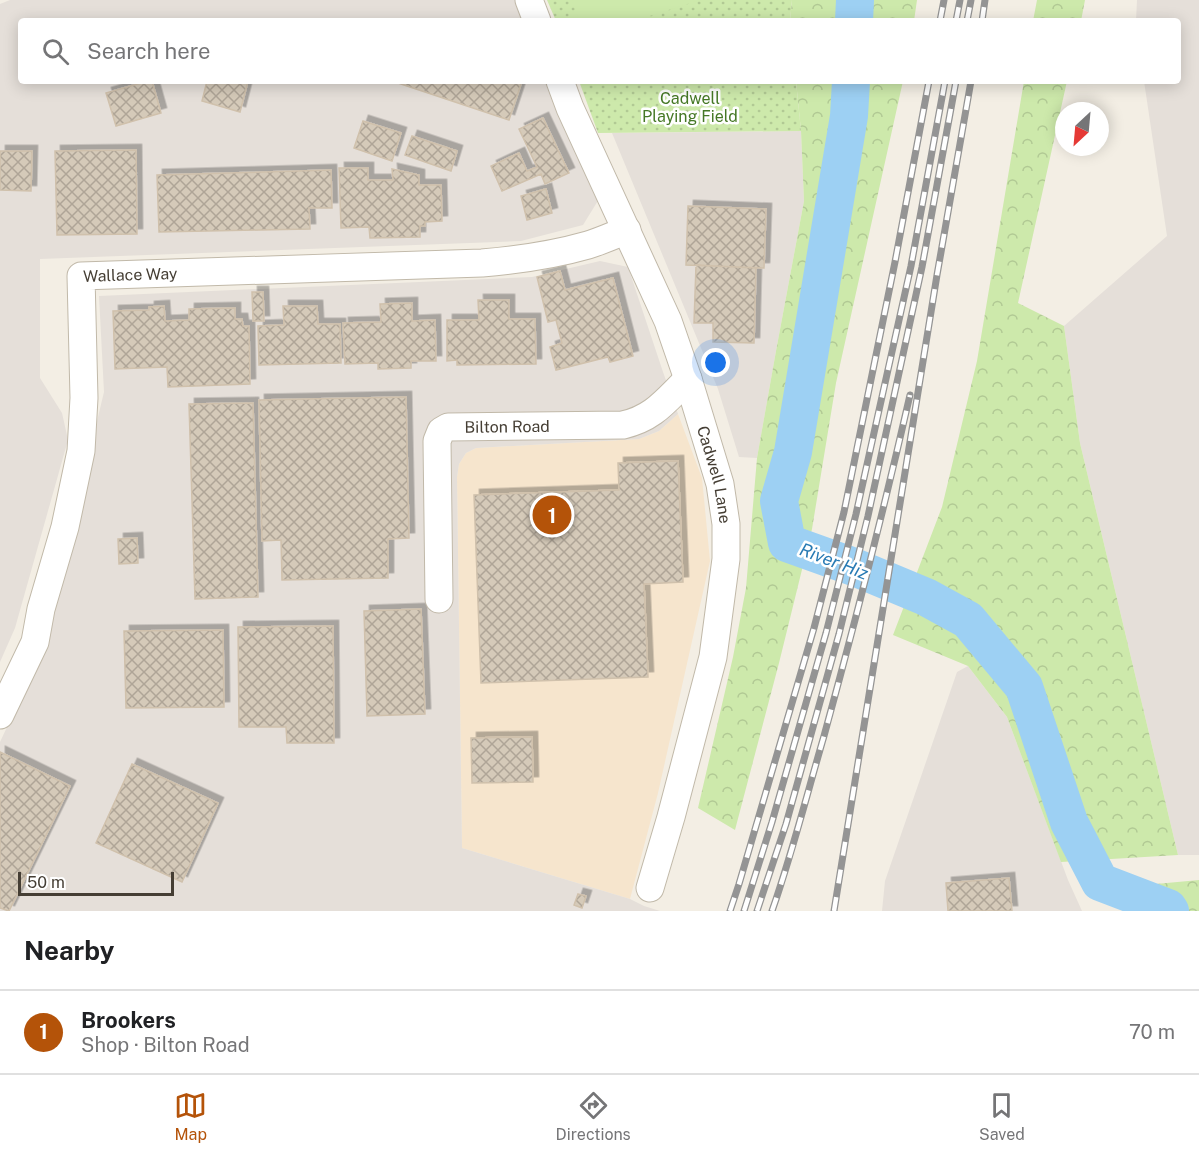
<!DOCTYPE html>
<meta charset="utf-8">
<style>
body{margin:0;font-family:"Public Sans",sans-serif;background:#f2f2f2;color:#202124}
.compass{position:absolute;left:1055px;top:102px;width:54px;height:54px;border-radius:50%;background:#fff;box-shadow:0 3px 15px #0003;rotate:206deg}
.scale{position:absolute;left:18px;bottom:15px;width:156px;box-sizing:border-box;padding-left:6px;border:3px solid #453e34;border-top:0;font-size:16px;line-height:21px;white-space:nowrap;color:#453e34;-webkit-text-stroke:4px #fff;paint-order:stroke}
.you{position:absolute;left:716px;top:363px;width:21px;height:21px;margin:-15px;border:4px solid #fff;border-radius:50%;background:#1a73e8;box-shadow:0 0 0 9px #1a73e833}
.badge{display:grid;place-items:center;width:39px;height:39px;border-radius:50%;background:#b45309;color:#fff;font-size:20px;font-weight:700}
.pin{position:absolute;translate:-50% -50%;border:3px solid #fff;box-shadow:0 2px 6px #0006}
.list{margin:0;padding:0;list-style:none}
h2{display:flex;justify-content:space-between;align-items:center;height:78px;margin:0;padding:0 24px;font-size:26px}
h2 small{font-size:20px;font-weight:400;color:#757577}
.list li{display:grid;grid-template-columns:39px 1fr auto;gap:18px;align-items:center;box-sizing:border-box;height:84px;padding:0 24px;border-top:2px solid #e0e0e0}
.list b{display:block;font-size:22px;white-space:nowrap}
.list p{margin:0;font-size:20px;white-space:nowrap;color:#757577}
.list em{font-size:20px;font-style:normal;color:#757577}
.icon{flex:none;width:33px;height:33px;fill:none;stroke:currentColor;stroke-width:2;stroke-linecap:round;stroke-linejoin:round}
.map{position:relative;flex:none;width:1199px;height:911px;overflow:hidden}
.search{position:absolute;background:#fff;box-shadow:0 3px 15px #0003;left:18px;right:18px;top:18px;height:66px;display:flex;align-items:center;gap:15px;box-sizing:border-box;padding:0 21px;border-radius:6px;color:#757577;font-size:22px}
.sheet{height:162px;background:#fff}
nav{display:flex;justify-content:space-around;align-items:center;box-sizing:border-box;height:84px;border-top:2px solid #e0e0e0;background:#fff;font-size:16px;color:#757577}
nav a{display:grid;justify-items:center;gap:3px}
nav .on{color:#b45309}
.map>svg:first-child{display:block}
.commercial{fill:#f6e5cd}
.industrial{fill:#e5dfd9}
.grass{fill:url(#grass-dots)}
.forest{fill:url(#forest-crowns)}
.garden{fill:#cde9ab}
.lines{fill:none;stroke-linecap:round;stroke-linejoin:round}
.river{stroke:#9dd0f3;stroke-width:38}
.building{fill:url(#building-cross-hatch);stroke:#d0c1ac;stroke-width:1.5;filter:url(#shadow)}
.minor-casing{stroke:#c1b9a9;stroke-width:29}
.minor{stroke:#fff;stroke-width:27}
.rail-casing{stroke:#949494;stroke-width:7}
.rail{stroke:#fff;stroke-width:4.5;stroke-dasharray:14;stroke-linecap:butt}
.labels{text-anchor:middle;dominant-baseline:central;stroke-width:5;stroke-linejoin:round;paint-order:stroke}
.park-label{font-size:16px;fill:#457825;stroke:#fff}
.street-label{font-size:16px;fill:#453e34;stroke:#fff}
.water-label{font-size:18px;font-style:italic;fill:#297bb4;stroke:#fff}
</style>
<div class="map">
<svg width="1199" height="911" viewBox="0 0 1199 911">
<defs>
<pattern id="grass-dots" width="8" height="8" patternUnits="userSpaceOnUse" patternTransform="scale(1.5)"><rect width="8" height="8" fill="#cde9ab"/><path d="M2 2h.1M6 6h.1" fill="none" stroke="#b1c994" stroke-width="1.8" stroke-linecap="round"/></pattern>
<pattern id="forest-crowns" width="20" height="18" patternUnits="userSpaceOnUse" patternTransform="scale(1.5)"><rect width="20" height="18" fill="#cde9ab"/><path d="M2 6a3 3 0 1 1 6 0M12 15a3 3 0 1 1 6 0" fill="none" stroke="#b1c994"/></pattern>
<pattern id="building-cross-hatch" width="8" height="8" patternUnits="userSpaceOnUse" patternTransform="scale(1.5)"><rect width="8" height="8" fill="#d5cab9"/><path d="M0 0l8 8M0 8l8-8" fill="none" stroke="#afa597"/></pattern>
<filter id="shadow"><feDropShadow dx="5.5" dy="-5.5" stdDeviation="0" flood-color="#0004"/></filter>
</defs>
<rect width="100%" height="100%" fill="#f3eee4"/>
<path class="commercial" d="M678,414L702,478L710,561L658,793L630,899L462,848L457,477L459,464L466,453L476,448L639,439L659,431Z"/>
<path class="industrial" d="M10,0H516L525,21H21V81H550L599,199L583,225L521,241L40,259V378L62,413L68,440L15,628L0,662V4Z
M1137,0H1199V855H1178L1080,443L1064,326L1167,236L1144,81H1178V21H1136Z
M801,131L804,201L776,351L757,458L739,457L718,389L612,133Z
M600,261L628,267L663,372L678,414L659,431L639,439L476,448L466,453L459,464L457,477L462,848L630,899L644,906L660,911H0V742L41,655L104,392L99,296L532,277Z
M968,666L1007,717L1068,880L1082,911H882L885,881L957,672Z"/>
<path class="grass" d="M547,0H792L790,21H556Z
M579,81H796L801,131L598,133Z"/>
<path class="forest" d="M792,0H917L914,21H790Z
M1037,0H1085L1081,21H1033Z
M796,81H903L836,383L812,529L779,663L735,830L698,808L733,657L746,588L757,458L776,351L804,201L801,131Z
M1024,81H1067L1018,303L1064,326L1080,443L1178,855L1061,862L1007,717L968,666L893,635L942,507L977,361Z
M1199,880V911H1165L1145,885Z"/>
<path class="garden" d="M572,0H700L634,21H579Z"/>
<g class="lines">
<path class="river" d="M854,21L855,0
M851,81L849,116L793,452L779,501L787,543L854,567L926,597L968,620L1024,687L1069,822L1100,882L1168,908L1170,911"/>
</g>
<path class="building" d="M148,81H152L161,113L116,126L106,93Z
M207,81H248L240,112L202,101Z
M392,81H522L509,120Z
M543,118L569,173L545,184L541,174L502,191L491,166L519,153L527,171L537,167L519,129Z
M363,121L401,133L392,161L354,148Z
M412,136L457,151L451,171L405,155Z
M136,150L137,234L57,235L55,151Z
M0,151H32L31,191L0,190Z
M339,168H368V180H393L392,169L419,175V185H441L442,221L425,222V226H420V237L370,238L369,227L341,228Z
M331,170L332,208H309L310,229L159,232L157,175Z
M546,189L552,213L527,220L521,196Z
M688,206L766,209L764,268L686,265Z
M696,265L756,268L754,343L713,342V323H694Z
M560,271L565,290L613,278L633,356L610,362L608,357L556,370L550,347L562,343L556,320L548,322L537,277Z
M252,292H263L264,321H253Z
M478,300H509V319H535L536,364L457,365V360L447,361V320H479Z
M412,303V321L435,320L436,361H411V368L378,369V363L345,364L343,323L381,322L380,304Z
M164,306L165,321L189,320V309L235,308V319H242L243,326H249L250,384L168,387L167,367L115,369L113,311L149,310V307Z
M283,306H317L318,324H340L341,363L259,365L258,326L284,325Z
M406,397L409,538L388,539V578L282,580L281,540L262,541L259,400Z
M253,403L258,597L195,599L189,404Z
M678,461L683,582L644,584L648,677L481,683L474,495L619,490L618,463Z
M137,538L138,563L119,564L118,539Z
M421,609L425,714L367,716L364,611Z
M333,626L334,743H287L286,727H239L238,627Z
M223,630L224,707L126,708L124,631Z
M532,737L533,782L472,783L471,738Z
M0,752L70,786L9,911L0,908Z
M132,764L218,803L182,882L96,843Z
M1009,878L1012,911H948L946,883Z
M578,894L586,896L582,908L574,905Z"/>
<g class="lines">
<g class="minor-casing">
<g id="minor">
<path d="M529,0L537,21"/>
<path id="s1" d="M560,81L570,108L668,321L688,379L720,484L726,524V559L713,657L671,817L650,888"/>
<path id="s2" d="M439,599L437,441L441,431L448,427L623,425C654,418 666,400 688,379"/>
<path id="s3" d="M0,715L35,642L41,609L65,527L81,451L84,398L81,276L482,263C518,260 553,255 588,245C601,241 614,235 627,230"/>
</g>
</g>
<use href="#minor" class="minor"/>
<g class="rail-casing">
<path id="rail" d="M940,21L944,0
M956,21L960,0
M967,21L971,0
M982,21L985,0
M730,911L739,884L814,628L844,512L895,262L929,81
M744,911L772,822L826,633L856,514L911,266L945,81
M757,911L786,824L839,634L868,516L922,267L956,81
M772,911C792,854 807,794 824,736C855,623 884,509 910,395
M834,911L937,275L971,81"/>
</g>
<use href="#rail" class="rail"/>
</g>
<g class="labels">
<g class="park-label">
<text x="690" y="98">Cadwell<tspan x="690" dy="18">Playing Field</tspan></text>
</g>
<g class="street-label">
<text stroke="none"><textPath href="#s3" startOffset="502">Wallace Way</textPath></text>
<text stroke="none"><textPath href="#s2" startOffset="236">Bilton Road</textPath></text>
<text stroke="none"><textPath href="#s1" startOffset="424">Cadwell Lane</textPath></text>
</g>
<g class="water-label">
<text transform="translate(834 561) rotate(21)">River Hiz</text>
</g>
</g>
</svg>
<svg class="compass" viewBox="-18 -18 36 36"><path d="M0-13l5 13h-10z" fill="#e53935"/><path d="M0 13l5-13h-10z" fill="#757577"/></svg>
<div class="scale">50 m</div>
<div class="you"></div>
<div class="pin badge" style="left:552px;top:515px">1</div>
<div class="search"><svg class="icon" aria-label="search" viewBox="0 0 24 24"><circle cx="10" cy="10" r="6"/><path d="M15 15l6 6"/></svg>Search here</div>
</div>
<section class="sheet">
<h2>Nearby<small></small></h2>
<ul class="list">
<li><span class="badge">1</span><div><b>Brookers</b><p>Shop · Bilton Road</p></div><em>70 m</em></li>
</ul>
</section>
<nav>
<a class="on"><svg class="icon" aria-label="map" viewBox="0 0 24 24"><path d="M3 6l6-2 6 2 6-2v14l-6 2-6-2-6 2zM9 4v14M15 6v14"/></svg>Map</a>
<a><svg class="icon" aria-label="directions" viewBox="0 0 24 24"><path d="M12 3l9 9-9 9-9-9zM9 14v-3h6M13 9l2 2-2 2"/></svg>Directions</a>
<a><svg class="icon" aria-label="saved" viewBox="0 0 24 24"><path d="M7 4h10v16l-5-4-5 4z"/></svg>Saved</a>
</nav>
